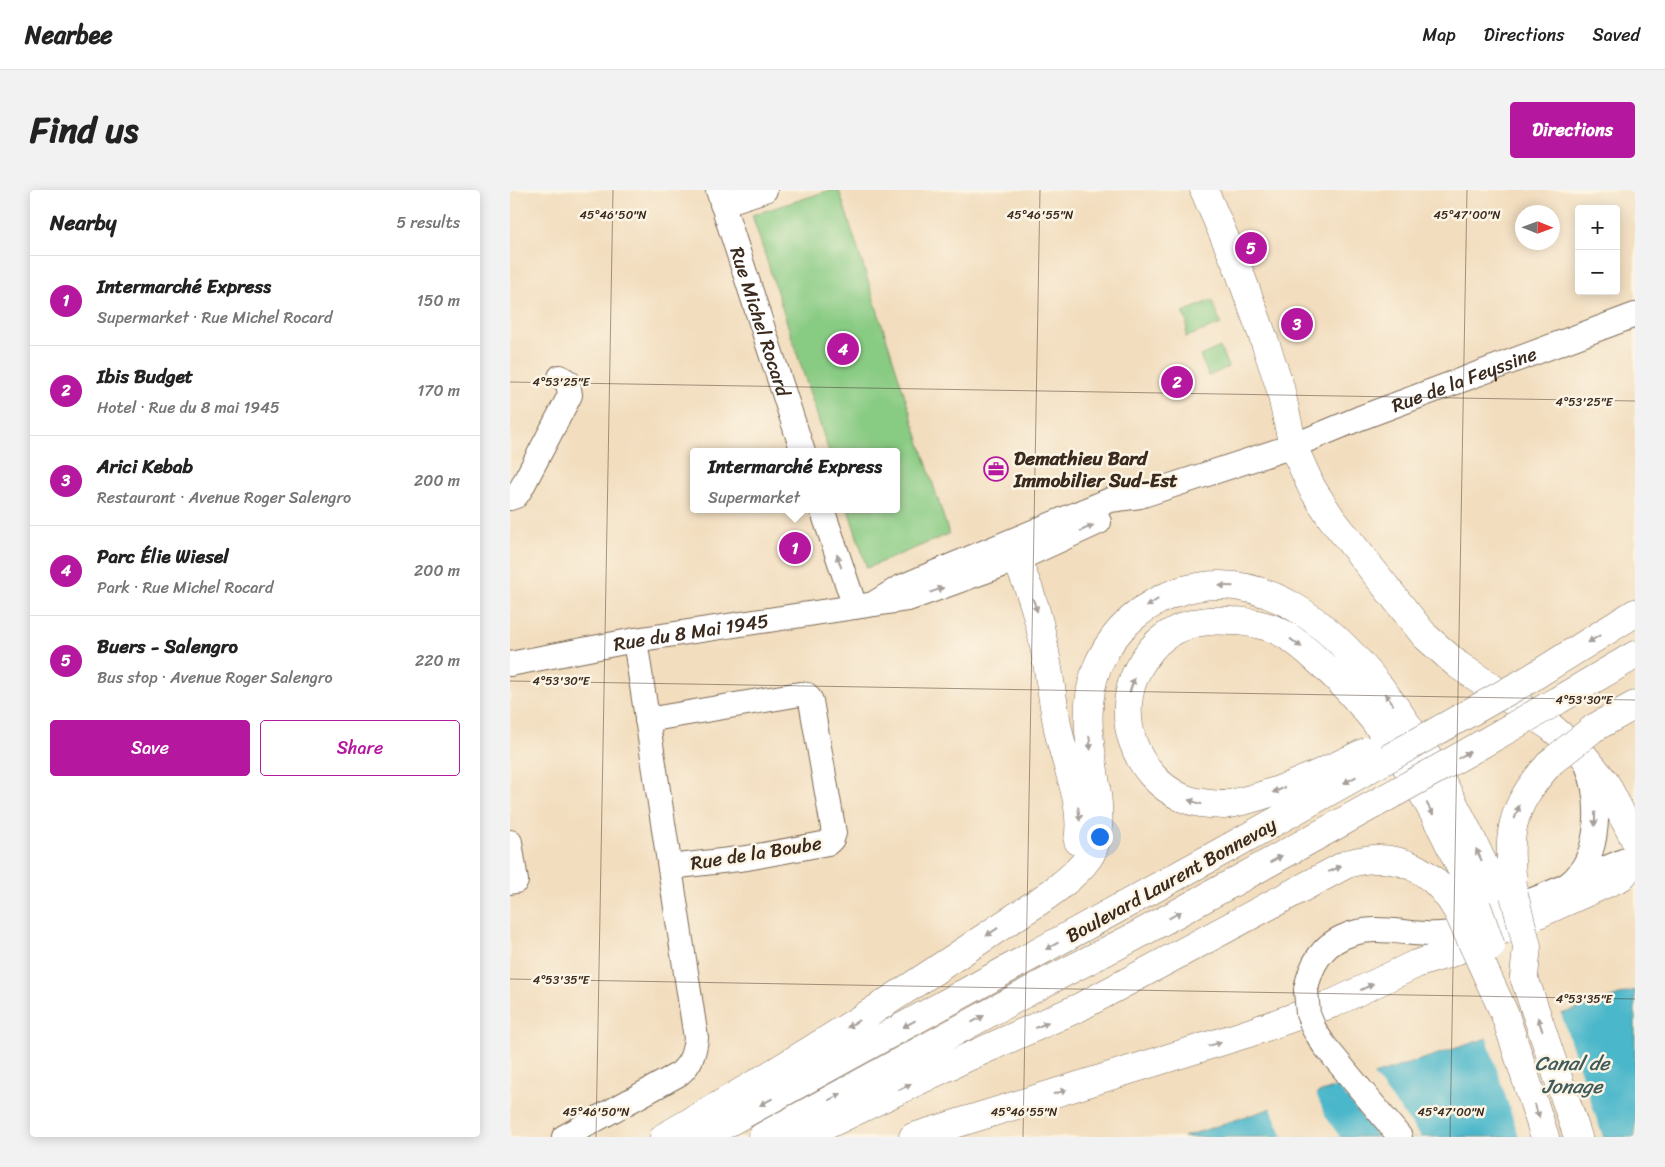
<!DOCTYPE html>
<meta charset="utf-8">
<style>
body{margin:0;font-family:Sriracha,sans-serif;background:#f2f2f2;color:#222}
.controls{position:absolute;right:15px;top:15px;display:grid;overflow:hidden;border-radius:5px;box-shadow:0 2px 12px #0003}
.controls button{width:45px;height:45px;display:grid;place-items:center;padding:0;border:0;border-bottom:1px solid #e0e0e0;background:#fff;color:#222;font:25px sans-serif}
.compass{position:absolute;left:1005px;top:15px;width:45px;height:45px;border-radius:50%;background:#fff;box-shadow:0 2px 12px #0003;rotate:91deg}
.you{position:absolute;left:589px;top:646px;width:18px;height:18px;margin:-12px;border:4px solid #fff;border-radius:50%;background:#1a73e8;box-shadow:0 0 0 8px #1a73e833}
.badge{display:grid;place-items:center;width:32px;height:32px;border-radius:50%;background:#b5179e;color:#fff;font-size:16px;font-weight:700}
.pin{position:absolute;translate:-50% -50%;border:2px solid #fff;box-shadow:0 1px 5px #0006}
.popup{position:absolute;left:180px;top:258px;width:210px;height:65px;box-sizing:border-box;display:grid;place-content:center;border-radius:5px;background:#fff;filter:drop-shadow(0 1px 4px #0005);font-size:16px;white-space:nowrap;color:#767676}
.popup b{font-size:19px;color:#222}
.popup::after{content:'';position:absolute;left:50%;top:100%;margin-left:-10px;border:10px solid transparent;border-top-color:#fff}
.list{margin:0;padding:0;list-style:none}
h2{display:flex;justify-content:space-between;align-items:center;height:65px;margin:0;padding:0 20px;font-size:21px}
h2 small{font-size:16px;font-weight:400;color:#767676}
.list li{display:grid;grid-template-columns:32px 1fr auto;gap:15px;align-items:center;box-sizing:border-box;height:90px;padding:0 20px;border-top:1px solid #e0e0e0}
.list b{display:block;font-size:19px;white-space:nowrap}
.list p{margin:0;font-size:16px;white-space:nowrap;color:#767676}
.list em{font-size:16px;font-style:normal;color:#767676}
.actions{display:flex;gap:10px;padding:15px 20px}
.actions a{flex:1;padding:11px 0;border:1px solid #b5179e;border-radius:5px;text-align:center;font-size:18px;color:#b5179e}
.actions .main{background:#b5179e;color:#fff}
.map{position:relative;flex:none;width:1125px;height:947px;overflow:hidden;border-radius:5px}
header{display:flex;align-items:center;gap:30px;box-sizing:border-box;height:70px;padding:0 25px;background:#fff;border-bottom:1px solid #e0e0e0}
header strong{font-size:24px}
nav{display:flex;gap:28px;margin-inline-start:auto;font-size:18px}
.intro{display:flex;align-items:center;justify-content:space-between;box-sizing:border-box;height:120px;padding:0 30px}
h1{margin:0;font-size:35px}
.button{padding:12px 22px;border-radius:5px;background:#b5179e;color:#fff;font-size:18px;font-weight:700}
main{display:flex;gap:30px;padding:0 30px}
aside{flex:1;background:#fff;border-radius:5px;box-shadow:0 2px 12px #0003}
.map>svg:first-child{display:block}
.green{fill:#88cb83;stroke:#627a50}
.water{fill:#4cb7ca;stroke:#447074}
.pier{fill:#f2ddbe}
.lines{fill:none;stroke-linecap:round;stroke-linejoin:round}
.minor-casing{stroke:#7b6956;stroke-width:26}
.major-casing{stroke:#7b6956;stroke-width:29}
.highway-casing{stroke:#7b6956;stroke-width:29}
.minor{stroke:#fff;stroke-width:24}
.major{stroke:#fff;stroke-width:28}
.highway{stroke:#fff;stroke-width:28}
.minor-bridge-casing{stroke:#7b6956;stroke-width:26;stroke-linecap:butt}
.highway-bridge-casing{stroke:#7b6956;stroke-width:29;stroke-linecap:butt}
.minor-bridge{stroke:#fff;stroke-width:24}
.highway-bridge{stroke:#fff;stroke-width:28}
.oneway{fill:#a79f9a}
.ticks{fill:none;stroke:#3b2a1e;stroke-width:1;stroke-opacity:0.45}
.labels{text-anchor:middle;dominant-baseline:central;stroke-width:5;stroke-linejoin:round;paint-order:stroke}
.street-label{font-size:19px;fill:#3b2a1e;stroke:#fcf5e5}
.poi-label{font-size:19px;font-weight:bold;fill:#3b2a1e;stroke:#fcf5e5;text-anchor:start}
.water-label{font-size:20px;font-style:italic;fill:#415b5a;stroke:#fcf5e5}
.ticks-label{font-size:12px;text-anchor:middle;fill:#3b2a1e;stroke:#fcf5e5;stroke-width:5;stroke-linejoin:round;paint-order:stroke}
</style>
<header>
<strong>Nearbee</strong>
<nav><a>Map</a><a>Directions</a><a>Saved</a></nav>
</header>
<div class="intro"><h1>Find us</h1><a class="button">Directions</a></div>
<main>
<aside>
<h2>Nearby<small>5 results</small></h2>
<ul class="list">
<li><span class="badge">1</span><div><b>Intermarché Express</b><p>Supermarket · Rue Michel Rocard</p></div><em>150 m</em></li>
<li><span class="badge">2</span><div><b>Ibis Budget</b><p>Hotel · Rue du 8 mai 1945</p></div><em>170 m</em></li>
<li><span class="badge">3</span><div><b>Arici Kebab</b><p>Restaurant · Avenue Roger Salengro</p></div><em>200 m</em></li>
<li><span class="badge">4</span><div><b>Parc Élie Wiesel</b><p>Park · Rue Michel Rocard</p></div><em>200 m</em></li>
<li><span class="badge">5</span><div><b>Buers - Salengro</b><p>Bus stop · Avenue Roger Salengro</p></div><em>220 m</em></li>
</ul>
<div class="actions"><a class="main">Save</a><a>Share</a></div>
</aside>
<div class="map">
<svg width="1125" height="947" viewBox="0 0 1125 947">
<rect width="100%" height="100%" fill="#fcf5e5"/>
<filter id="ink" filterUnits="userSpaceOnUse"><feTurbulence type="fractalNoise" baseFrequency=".02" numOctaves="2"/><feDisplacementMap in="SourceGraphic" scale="10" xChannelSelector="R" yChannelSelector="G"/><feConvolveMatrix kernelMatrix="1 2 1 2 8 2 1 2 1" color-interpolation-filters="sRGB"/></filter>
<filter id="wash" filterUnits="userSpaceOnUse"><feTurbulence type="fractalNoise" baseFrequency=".0096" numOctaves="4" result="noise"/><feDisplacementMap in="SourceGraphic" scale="20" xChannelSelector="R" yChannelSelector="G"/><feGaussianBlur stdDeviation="1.12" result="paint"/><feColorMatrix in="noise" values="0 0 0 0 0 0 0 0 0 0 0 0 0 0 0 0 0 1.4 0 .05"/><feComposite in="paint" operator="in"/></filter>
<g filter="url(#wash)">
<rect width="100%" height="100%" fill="#f2ddbe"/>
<path class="green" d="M321,0H329L439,344L357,378L338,319H386V262H319L242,25Z
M702,110L711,134L676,147L677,132L673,122Z
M710,157L718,177L699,186L690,166Z"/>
<path class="water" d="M1125,800V947H673Z"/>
<path class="pier" d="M1050,821L1093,947H1009L976,846Z
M862,883L911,947H868L826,894Z
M805,901L816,927L830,947H773L760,916Z"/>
</g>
<g filter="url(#ink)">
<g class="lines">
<g class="minor-casing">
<g id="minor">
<path id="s1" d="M208,0L293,262"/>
<path d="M212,14L255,0"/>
<path d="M0,308L6,306L12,297L60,205L58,192L50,187"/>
<path d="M312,319L345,417"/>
<path id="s2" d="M363,414L389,398L417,386L600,310L630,306L783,256L850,228L1125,125"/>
<path id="s3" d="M0,474L125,450L398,409L506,370L589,332"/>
<path d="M137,530L290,504L297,505L301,511L324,643L322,649L318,653L237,668L160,677"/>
<path d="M0,652L6,691L0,692"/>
<path d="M1060,693L1125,666"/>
<path d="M796,800C800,777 810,757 833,747C865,732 897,746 930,744C953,743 976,730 997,720C1013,713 1047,702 1060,693C1092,666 1091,608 1076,572"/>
<path d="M804,839L814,855L890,947"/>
<path d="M54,947L169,884C181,874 184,864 186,848L125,450"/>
</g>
</g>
<g class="major-casing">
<path id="major" d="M694,0L728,78L755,152L770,197L783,256L802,298L822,329L915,446L948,475L1041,537L1073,565L1095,592L1125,650"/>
</g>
<g class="highway-casing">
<path id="highway" d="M506,370C534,423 537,481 548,539C555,576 575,613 568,651
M1018,490L1125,423
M1045,512L1125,465
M1084,538L1125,515
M714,615C700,614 686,614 673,608C624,586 603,524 629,477C635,467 643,455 653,448C673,433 697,429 721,431C732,431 744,433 755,436C774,441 791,455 805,468C880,533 930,626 967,716
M1004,705C997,643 998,620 1041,572
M1014,787L1068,947
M995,825L1035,947
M154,947C265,884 375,815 481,743C510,723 559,696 579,667C598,639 583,584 580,552C577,526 578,499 588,475C604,438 636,411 674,400C825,357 942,600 989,709
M192,947L720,657
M252,947L538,791L622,748L724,692
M292,947L456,868L570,817L837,674C886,659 924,679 948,722
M403,947L736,844L824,813L906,774L941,763L1111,687L1125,671"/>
</g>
<use href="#minor" class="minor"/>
<use href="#major" class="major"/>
<use href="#highway" class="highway"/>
<g class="minor-bridge-casing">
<path id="minor-bridge" d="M796,800L798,824L804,839"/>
</g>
<g class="highway-bridge-casing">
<path id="highway-bridge" d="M1041,572L1084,538
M714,615C765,606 812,582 858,561
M720,657L1018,490
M724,692L953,565L1045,512
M1004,705L1017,756L1014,787
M967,716L981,756
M948,722L995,825"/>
</g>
<use href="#minor-bridge" class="minor-bridge"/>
<use href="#highway-bridge" class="highway-bridge"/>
</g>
<defs><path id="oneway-solid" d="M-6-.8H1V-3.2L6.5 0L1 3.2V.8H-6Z" transform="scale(1.25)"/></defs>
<g class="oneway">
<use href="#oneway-solid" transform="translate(577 338) rotate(-24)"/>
<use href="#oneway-solid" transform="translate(329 371) rotate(-108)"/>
<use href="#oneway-solid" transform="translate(716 396) rotate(-179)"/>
<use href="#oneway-solid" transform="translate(427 400) rotate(-20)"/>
<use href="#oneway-solid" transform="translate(642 413) rotate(148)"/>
<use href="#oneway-solid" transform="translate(525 415) rotate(71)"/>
<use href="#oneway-solid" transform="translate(1084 449) rotate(148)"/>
<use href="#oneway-solid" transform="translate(786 453) rotate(36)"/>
<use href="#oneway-solid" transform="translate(622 495) rotate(-72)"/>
<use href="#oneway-solid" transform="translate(879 509) rotate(-126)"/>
<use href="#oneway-solid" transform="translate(580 553) rotate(84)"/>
<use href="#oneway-solid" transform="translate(954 565) rotate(-30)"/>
<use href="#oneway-solid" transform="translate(840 590) rotate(151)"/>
<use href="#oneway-solid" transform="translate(769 600) rotate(158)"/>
<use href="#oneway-solid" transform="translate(685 612) rotate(-163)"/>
<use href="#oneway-solid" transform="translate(920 619) rotate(61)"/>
<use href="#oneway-solid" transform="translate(1007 622) rotate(-71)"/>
<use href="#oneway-solid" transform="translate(569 624) rotate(83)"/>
<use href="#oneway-solid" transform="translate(1085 629) rotate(91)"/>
<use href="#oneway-solid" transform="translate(969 665) rotate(-115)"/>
<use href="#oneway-solid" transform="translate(766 669) rotate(-29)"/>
<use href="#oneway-solid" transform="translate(825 679) rotate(-24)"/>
<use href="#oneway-solid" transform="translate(665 725) rotate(-29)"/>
<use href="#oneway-solid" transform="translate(482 742) rotate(146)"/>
<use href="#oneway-solid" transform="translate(542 756) rotate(151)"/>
<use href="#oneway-solid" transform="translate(857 797) rotate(-25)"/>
<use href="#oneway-solid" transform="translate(468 829) rotate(-29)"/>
<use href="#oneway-solid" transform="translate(343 834) rotate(148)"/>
<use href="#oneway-solid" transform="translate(399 834) rotate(151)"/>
<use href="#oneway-solid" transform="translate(1030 834) rotate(-109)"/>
<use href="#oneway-solid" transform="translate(532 835) rotate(-25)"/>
<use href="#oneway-solid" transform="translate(705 854) rotate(-17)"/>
<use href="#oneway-solid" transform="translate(395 897) rotate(-25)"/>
<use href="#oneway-solid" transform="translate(550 902) rotate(-17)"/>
<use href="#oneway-solid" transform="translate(325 907) rotate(-29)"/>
<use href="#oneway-solid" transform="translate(256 912) rotate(151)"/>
<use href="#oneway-solid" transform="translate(1027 921) rotate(72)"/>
</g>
</g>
<path class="ticks" d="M0,192L1125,211M0,491L1125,510M0,789L1125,809M86,947L103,0M513,947L530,0M940,947L957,0"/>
<defs>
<g id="office-ring" transform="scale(1.25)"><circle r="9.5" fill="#fcf5e5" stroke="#b5179e" stroke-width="1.5"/><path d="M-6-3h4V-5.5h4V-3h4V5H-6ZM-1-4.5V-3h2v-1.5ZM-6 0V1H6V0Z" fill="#b5179e"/></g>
</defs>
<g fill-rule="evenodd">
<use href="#office-ring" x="486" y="279"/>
</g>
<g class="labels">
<g class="street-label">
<text stroke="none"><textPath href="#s1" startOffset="138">Rue Michel Rocard</textPath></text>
<text stroke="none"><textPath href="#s2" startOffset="634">Rue de la Feyssine</textPath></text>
<text stroke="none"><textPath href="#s3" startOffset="184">Rue du 8 Mai 1945</textPath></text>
<text transform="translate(246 663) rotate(-9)">Rue de la Boube</text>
<text transform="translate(661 690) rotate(-29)">Boulevard Laurent Bonnevay</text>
</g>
<g class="poi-label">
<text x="504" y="268">Demathieu Bard<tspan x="504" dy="22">Immobilier Sud-Est</tspan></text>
</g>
<g class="water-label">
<text x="1062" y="873">Canal de<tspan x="1062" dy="23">Jonage</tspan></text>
</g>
</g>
<g class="ticks-label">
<text x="103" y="29">45°46'50"N</text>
<text x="530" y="29">45°46'55"N</text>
<text x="957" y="29">45°47'00"N</text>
<text x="51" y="196">4°53'25"E</text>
<text x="1074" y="216">4°53'25"E</text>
<text x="51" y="495">4°53'30"E</text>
<text x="1074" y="514">4°53'30"E</text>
<text x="51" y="794">4°53'35"E</text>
<text x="1074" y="813">4°53'35"E</text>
<text x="86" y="926">45°46'50"N</text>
<text x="514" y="926">45°46'55"N</text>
<text x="941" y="926">45°47'00"N</text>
</g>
</svg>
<div class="controls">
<button>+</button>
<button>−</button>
</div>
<svg class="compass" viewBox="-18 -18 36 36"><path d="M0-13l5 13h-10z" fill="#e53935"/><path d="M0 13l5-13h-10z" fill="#767676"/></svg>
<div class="you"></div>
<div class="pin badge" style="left:285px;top:358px">1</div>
<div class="popup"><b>Intermarché Express</b>Supermarket</div>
<div class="pin badge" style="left:667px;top:192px">2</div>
<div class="pin badge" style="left:787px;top:134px">3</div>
<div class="pin badge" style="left:333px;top:159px">4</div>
<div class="pin badge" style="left:741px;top:58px">5</div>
</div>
</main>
